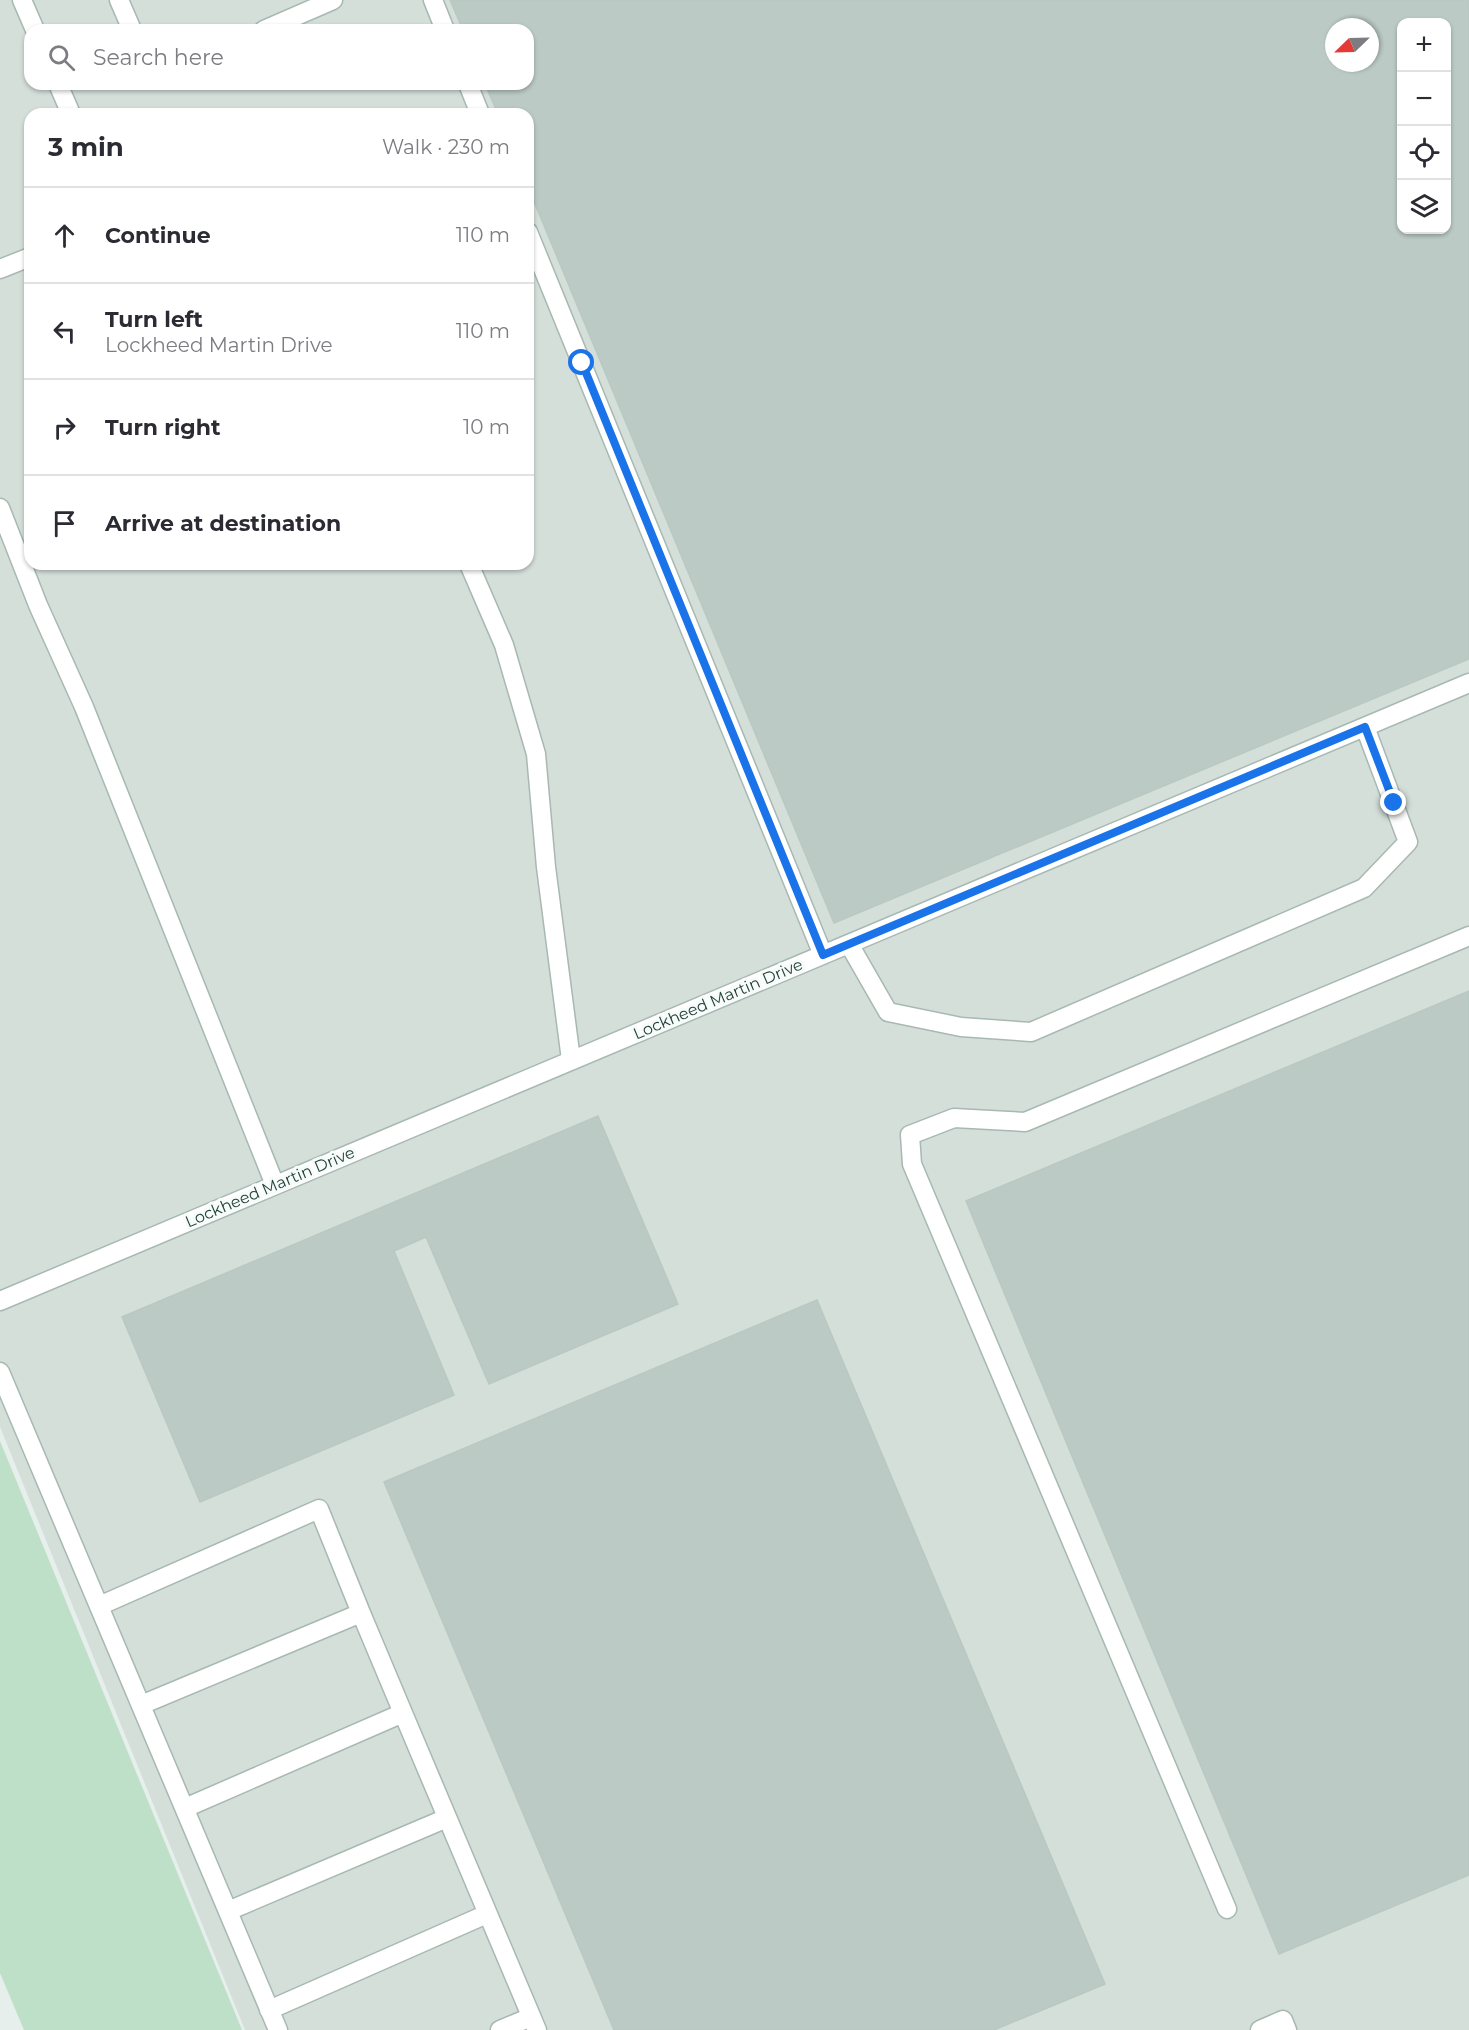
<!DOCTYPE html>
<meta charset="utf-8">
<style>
body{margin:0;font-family:Montserrat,sans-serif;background:#f2f2f3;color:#2b2b33}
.controls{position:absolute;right:18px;top:18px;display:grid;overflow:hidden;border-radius:12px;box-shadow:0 2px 4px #0004}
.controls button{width:54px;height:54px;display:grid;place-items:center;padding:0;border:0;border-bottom:2px solid #e1e1e2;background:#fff;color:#2b2b33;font:30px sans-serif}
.compass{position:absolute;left:1325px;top:18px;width:54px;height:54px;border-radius:50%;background:#fff;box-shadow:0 2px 4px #0004;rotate:247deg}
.stop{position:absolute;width:18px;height:18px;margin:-14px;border:4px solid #1a73e8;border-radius:50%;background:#fff}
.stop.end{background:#1a73e8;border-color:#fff;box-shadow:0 2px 6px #0008}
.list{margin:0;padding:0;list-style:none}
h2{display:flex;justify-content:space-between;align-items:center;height:78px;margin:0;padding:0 24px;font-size:26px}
h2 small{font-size:20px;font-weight:400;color:#7c7c81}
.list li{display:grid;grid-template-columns:39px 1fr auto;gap:18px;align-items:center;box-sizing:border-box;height:96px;padding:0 24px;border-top:2px solid #e1e1e2}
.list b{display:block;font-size:22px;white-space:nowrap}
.list p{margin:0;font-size:20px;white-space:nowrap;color:#7c7c81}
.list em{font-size:20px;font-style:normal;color:#7c7c81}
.icon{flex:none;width:33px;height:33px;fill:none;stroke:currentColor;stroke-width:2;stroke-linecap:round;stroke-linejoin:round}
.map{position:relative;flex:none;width:1469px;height:2030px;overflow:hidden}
.search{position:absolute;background:#fff;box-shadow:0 2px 4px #0004;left:24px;top:24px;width:510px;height:66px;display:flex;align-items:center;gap:15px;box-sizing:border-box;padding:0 21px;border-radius:18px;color:#7c7c81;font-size:22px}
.panel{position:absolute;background:#fff;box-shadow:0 2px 4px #0004;left:24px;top:108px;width:510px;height:462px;border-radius:18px}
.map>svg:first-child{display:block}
.built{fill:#d4dfda;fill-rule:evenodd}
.green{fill:#bfe0c8}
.building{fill:#bbcac4;stroke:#b8c9c2;stroke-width:1.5;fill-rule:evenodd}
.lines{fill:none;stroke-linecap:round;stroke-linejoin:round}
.minor-casing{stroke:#a8b8b2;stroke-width:21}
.minor{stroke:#fff;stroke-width:18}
.route{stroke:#1a73e8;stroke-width:8}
.labels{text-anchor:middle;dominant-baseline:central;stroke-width:6;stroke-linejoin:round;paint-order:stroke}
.street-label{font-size:16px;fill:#24423a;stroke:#f7fbf9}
</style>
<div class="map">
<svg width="1469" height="2030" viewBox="0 0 1469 2030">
<rect width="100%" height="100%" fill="#e6efeb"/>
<path class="built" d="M0,0H1469V2030H245L0,1427ZM1402,22H1446V230H1402ZM1334,27H1370V63H1334ZM30,30H528V84H30ZM30,114H528V564H30Z"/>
<path class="green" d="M0,1441L242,2030H24L0,1973Z"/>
<path class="building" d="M450,0H1469V659L834,923L528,187V114H498L485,84H528V30H463ZM1402,22H1446V230H1402ZM1334,27H1370V63H1334Z
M1469,991V1875L1279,1954L966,1201Z
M598,1116L678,1304L489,1384L426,1237L394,1251L454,1395L200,1502L122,1317Z
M817,1300L1105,1984L994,2030H614L384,1482Z"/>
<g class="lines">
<g class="minor-casing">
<path id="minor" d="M22,0L35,30
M119,0L132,30
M433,0L445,30
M264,30L333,0
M58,84L71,114
M468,84L480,114
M528,232L823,955
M0,269L30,257
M0,508L38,605L84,707L275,1185
M469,564L504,645L536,754L546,867L571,1060
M849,944L888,1012L961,1027L1031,1032L1364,888L1408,842L1365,727
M0,1301L1469,683
M0,1372L278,2030
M99,1606L319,1509L361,1613L141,1705
M361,1613L403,1713
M185,1808L403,1713L537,2030
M1227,1909L912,1164L910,1135L954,1118L1025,1122L1469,936
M228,1911L447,1818
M269,2010L487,1914
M500,2030L531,2017
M1260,2030L1283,2020L1287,2030"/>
</g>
<use href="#minor" class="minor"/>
</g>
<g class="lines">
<path class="route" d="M582,363L823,955L1365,727L1394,803"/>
</g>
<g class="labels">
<g class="street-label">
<text transform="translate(718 999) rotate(-23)">Lockheed Martin Drive</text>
<text transform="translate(270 1187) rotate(-23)">Lockheed Martin Drive</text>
</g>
</g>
</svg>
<div class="controls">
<button>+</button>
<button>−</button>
<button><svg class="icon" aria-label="locate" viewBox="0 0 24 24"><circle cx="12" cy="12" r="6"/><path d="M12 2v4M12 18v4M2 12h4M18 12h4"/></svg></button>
<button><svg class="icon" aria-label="layers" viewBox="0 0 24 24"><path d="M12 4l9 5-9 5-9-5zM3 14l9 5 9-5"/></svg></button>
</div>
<svg class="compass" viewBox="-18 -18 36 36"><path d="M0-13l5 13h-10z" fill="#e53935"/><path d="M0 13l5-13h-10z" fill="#7c7c81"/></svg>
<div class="stop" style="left:582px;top:363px"></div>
<div class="stop end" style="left:1394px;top:803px"></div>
<div class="search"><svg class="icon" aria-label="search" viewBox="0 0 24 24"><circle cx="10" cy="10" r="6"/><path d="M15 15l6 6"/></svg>Search here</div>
<section class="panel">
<h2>3 min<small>Walk · 230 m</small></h2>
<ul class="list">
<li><svg class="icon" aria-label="ahead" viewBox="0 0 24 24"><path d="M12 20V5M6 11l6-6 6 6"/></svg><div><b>Continue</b></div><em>110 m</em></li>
<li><svg class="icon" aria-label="left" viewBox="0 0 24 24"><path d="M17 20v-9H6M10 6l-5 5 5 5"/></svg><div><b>Turn left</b><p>Lockheed Martin Drive</p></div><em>110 m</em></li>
<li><svg class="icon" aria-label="right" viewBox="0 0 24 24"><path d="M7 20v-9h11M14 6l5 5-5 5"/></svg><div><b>Turn right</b></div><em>10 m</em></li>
<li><svg class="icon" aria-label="arrive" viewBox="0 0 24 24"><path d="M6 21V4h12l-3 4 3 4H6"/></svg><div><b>Arrive at destination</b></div></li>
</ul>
</section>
</div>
